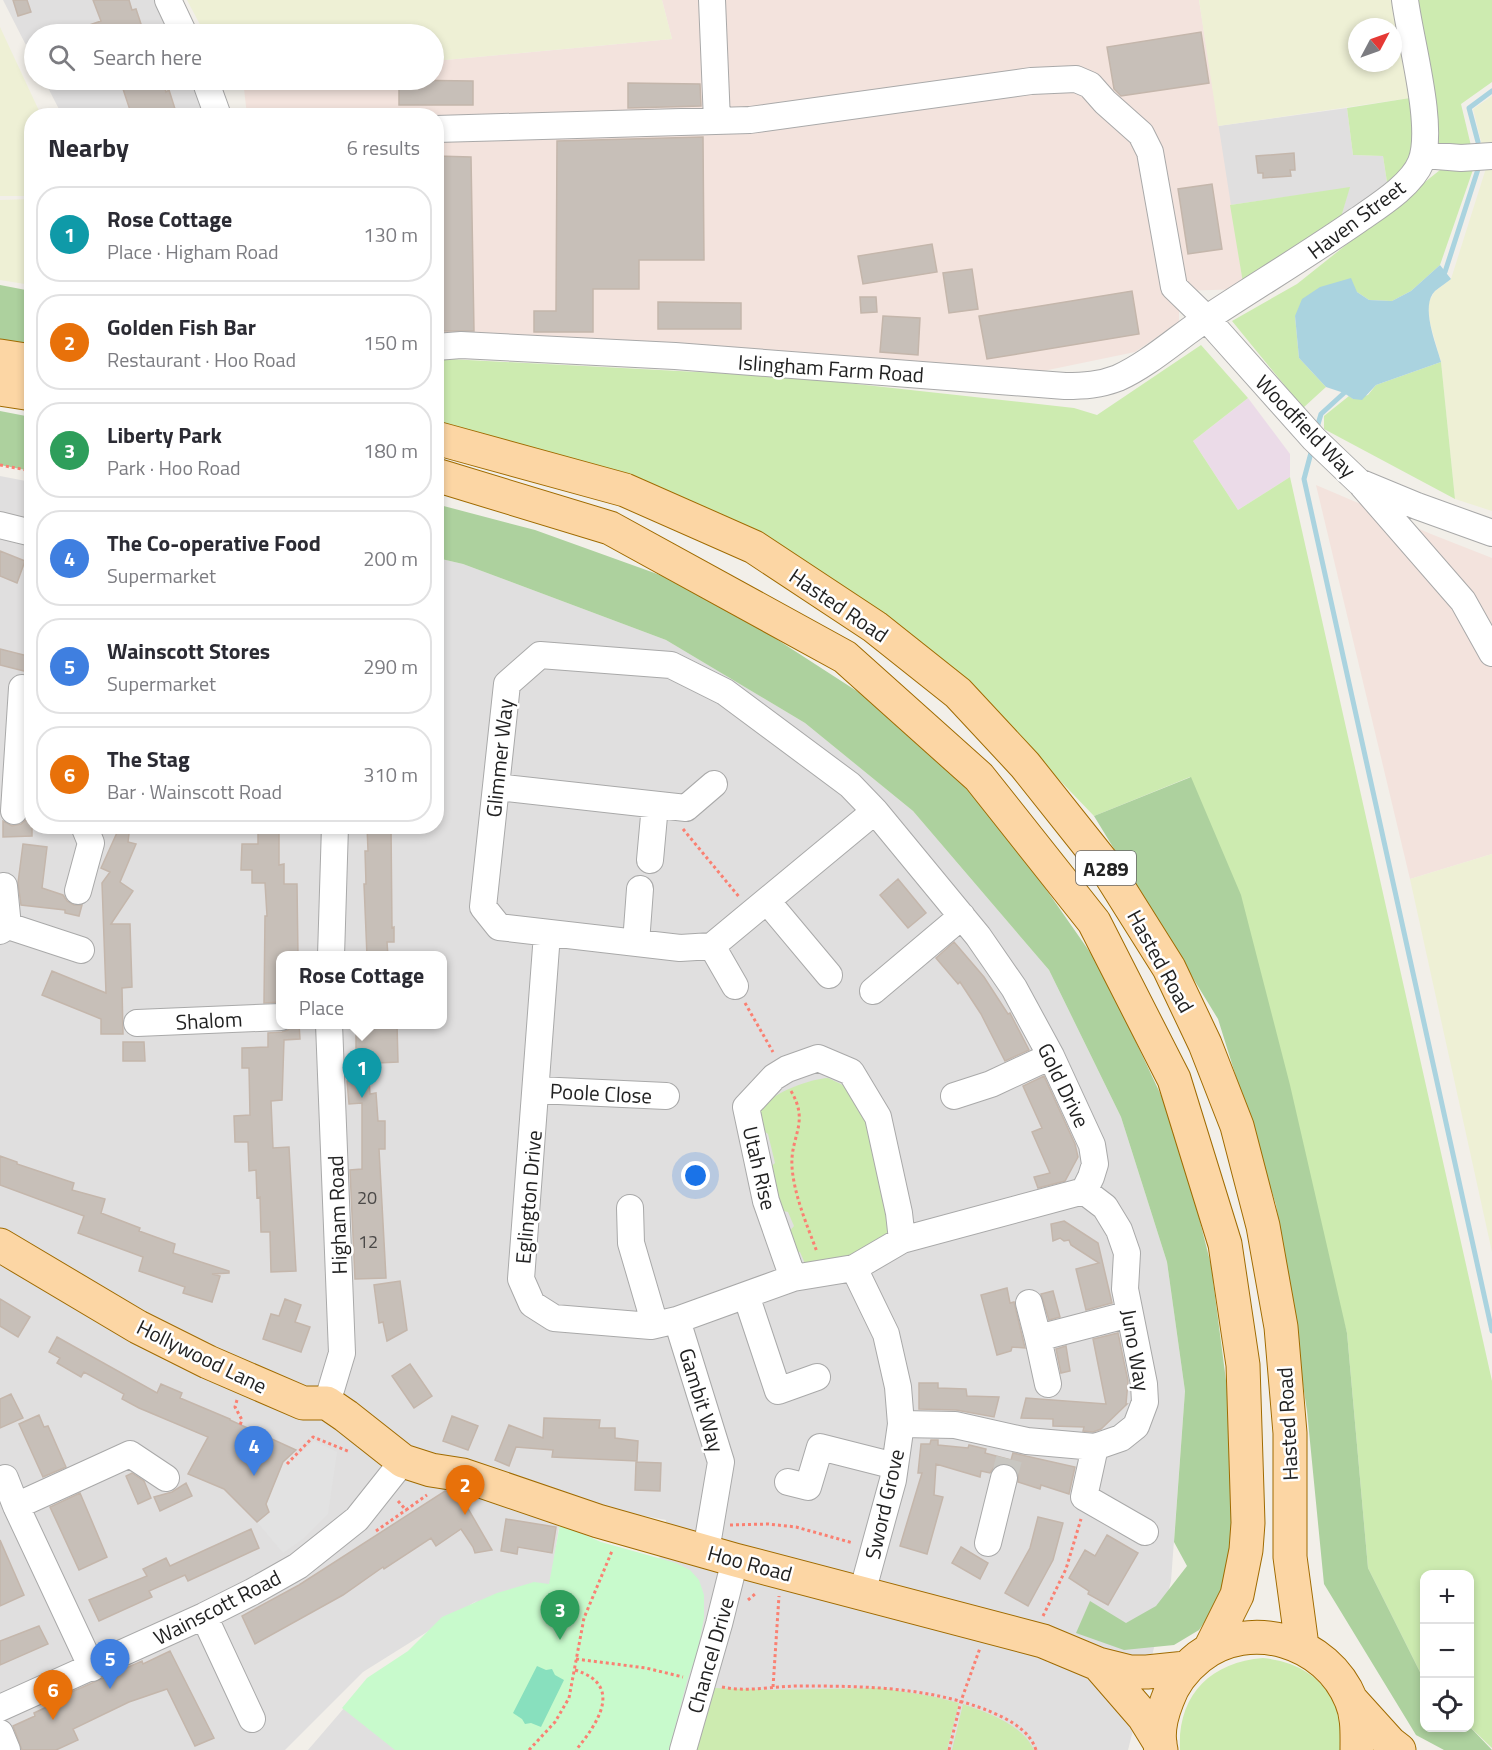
<!DOCTYPE html>
<meta charset="utf-8">
<style>
body{margin:0;font-family:"Titillium Web",sans-serif;background:#f7f7f7;color:#2b2b33}
.controls{position:absolute;right:18px;bottom:18px;display:grid;overflow:hidden;border-radius:12px;box-shadow:0 3px 9px #0003}
.controls button{width:54px;height:54px;display:grid;place-items:center;padding:0;border:0;border-bottom:2px solid #e1e1e2;background:#fff;color:#2b2b33;font:30px sans-serif}
.compass{position:absolute;left:1348px;top:18px;width:54px;height:54px;border-radius:50%;background:#fff;box-shadow:0 3px 9px #0003;rotate:49deg}
.you{position:absolute;left:696px;top:1176px;width:21px;height:21px;margin:-15px;border:4px solid #fff;border-radius:50%;background:#1a73e8;box-shadow:0 0 0 9px #1a73e833}
.badge{display:grid;place-items:center;width:39px;height:39px;border-radius:50%;background:#b45309;color:#fff;font-size:20px;font-weight:700}
.pin{position:absolute;translate:-50% -50px;filter:drop-shadow(0 2px 3px #0008)}
.pin::after{content:'';position:absolute;top:32px;width:21px;height:18px;background:inherit;clip-path:polygon(0 0,100% 0,50% 100%)}
.popup{position:absolute;left:276px;top:951px;width:171px;height:78px;box-sizing:border-box;display:grid;place-content:center;border-radius:12px;background:#fff;filter:drop-shadow(0 2px 4px #0005);font-size:20px;white-space:nowrap;color:#7c7c81}
.popup b{font-size:22px;color:#2b2b33}
.popup::after{content:'';position:absolute;left:50%;top:100%;margin-left:-12px;border:12px solid transparent;border-top-color:#fff}
.list{margin:0;padding:0;list-style:none}
h2{display:flex;justify-content:space-between;align-items:center;height:78px;margin:0;padding:0 24px;font-size:26px}
h2 small{font-size:20px;font-weight:400;color:#7c7c81}
.list li{display:grid;grid-template-columns:39px 1fr auto;gap:18px;align-items:center;box-sizing:border-box;height:96px;margin:0 12px 12px;padding:0 12px;border:2px solid #e1e1e2;border-radius:24px}
.list b{display:block;font-size:22px;white-space:nowrap}
.list p{margin:0;font-size:20px;white-space:nowrap;color:#7c7c81}
.list em{font-size:20px;font-style:normal;color:#7c7c81}
.icon{flex:none;width:33px;height:33px;fill:none;stroke:currentColor;stroke-width:2;stroke-linecap:round;stroke-linejoin:round}
.map{position:relative;flex:none;width:1492px;height:1750px;overflow:hidden}
.search{position:absolute;background:#fff;box-shadow:0 3px 9px #0003;left:24px;top:24px;width:420px;height:66px;display:flex;align-items:center;gap:15px;box-sizing:border-box;padding:0 21px;border-radius:33px;color:#7c7c81;font-size:22px}
.panel{position:absolute;background:#fff;box-shadow:0 3px 9px #0003;left:24px;top:108px;width:420px;height:726px;border-radius:24px}
.map>svg:first-child{display:block}
.residential{fill:#e0dfdf;fill-rule:evenodd}
.industrial{fill:#ebdbe8}
.military{fill:#f3e3dd}
.farmland{fill:#eef0d5;fill-rule:evenodd}
.grass{fill:#cdebb0}
.forest{fill:#add19e}
.park{fill:#c8facc}
.pitch{fill:#88e0be}
.parking{fill:#e2e2e2}
.water{fill:#aad3df}
.lines{fill:none;stroke-linecap:round;stroke-linejoin:round}
.stream{stroke:#aad3df;stroke-width:5}
.building{fill:#c7bfb8;stroke:#c4b6ab;stroke-width:1.5}
.minor-tunnel{stroke:#c8c6c1;stroke-width:26;stroke-dasharray:26 13;stroke-linecap:butt}
.minor-casing{stroke:#a9a9a9;stroke-width:28}
.major-casing{stroke:#a06b00;stroke-width:35}
.path{stroke:#fa8072;stroke-width:3;stroke-dasharray:3 3;stroke-linecap:butt}
.minor{stroke:#fff;stroke-width:26}
.major{stroke:#fcd6a4;stroke-width:33}
.labels{text-anchor:middle;dominant-baseline:central;stroke-width:5;stroke-linejoin:round;paint-order:stroke}
.number-label{font-size:18px;fill:#4b4948}
.shield{fill:#fff;stroke:#646464;stroke-width:1.5}
.shield-label{font-size:20px;font-weight:bold;fill:#222}
.street-label{font-size:21px;fill:#222;stroke:#fff}
</style>
<div class="map">
<svg width="1492" height="1750" viewBox="0 0 1492 1750">
<rect width="100%" height="100%" fill="#f2efe9"/>
<path class="residential" d="M3,0H158L176,34H34V61Z
M44,80H194L206,115H62Z
M1347,108L1353,155L1383,156L1387,182L1339,224L1349,188L1230,205L1218,126Z
M0,476L31,482L32,826H436L437,558L463,564L666,640L805,723L913,811L1049,970L1121,1117L1167,1262L1185,1391L1171,1581L1128,1750H308L357,1693L478,1600L363,1672L285,1750H14L0,1712ZM281,956H443V1024H281ZM563,1501L666,1520L649,1618L550,1585Z"/>
<path class="industrial" d="M1248,398L1290,454V477L1238,510L1193,441Z"/>
<path class="military" d="M662,0H1199L1244,289L1179,291V322L1135,352L1024,375L437,340L436,116L247,115L243,80H434V61L672,39Z
M1316,485L1431,534L1492,558V854L1410,879Z"/>
<path class="farmland" d="M187,0H662L672,39L434,61V34H205Z
M1199,0H1393L1410,98L1218,126ZM1357,27H1393V63H1357Z
M0,27L41,115L32,116L31,196H0Z
M1492,96V511L1455,499L1441,362L1430,323L1428,304L1434,292L1451,279L1487,165L1473,109Z
M31,199V285L0,280V200Z
M1492,854V1252L1410,879Z"/>
<path class="grass" d="M1413,0H1492V82L1461,104L1472,150L1435,148Z
M1410,98L1415,144L1405,168L1387,182L1383,156L1353,155L1347,108Z
M1475,164L1440,265L1411,291L1392,301L1369,300L1357,292L1295,316L1299,358L1326,387L1303,408L1232,321L1297,284L1440,170Z
M1350,187L1339,224L1244,289L1230,205Z
M1201,345L1248,398L1193,441L1238,510L1290,477L1492,1381V1748L1470,1727V1574H1424V1680L1368,1568L1347,1333L1190,777L1094,816L949,665L772,544L437,426V361L449,359L792,377L1074,408L1097,415Z
M1441,362L1455,499L1324,429V416L1349,396L1353,399L1368,395L1376,385Z
M828,1078L841,1084L853,1094L869,1128L891,1227L885,1248L806,1266L800,1252L797,1253L787,1234L794,1226L788,1212L779,1210L767,1170L775,1163L768,1134L759,1128C758,1122 758,1115 761,1110C770,1093 810,1079 828,1078Z
M1263,1658C1294,1661 1321,1675 1335,1704C1337,1710 1341,1716 1342,1722C1343,1731 1343,1741 1344,1750H1180C1177,1696 1210,1662 1263,1658Z
M715,1688L770,1690L880,1688L931,1696L959,1703L947,1750H697Z
M963,1704C988,1713 1022,1724 1034,1750H952Z"/>
<path class="forest" d="M0,285L31,291V353L0,347Z
M0,411L31,417V471L0,465Z
M436,504L535,530L699,589L883,708L992,812L1101,968L1176,1127L1211,1265L1234,1442L1231,1555L1218,1602L1199,1630L1174,1645L1124,1650L1076,1633L1090,1601L1126,1623L1156,1606L1187,1566L1174,1542L1185,1391L1167,1262L1121,1117L1049,970L913,811L805,723L666,640L463,564L437,558Z
M1191,777L1241,895L1290,1085L1347,1333L1368,1568L1424,1680V1728L1470,1727L1492,1750H1444L1416,1735L1324,1584L1307,1411L1276,1205L1218,1019L1094,816Z"/>
<path class="park" d="M560,1524L601,1542L676,1563L690,1570L699,1580L704,1595V1618L697,1653L687,1681L669,1750H395L342,1708L367,1678L408,1651L442,1617L497,1593L534,1582L549,1584Z"/>
<path class="pitch" d="M537,1666L546,1670L552,1669L555,1675L564,1680L541,1727L531,1723L525,1724L522,1719L513,1713Z"/>
<path class="parking" d="M314,1441L337,1452L328,1514L303,1539L283,1553L257,1522L269,1512L266,1504L283,1462L294,1452L298,1455Z"/>
<path class="water" d="M1440,265L1451,279C1446,283 1440,287 1435,291C1420,306 1436,343 1441,362L1376,385L1362,400L1353,399L1344,393L1326,387L1299,358L1295,316L1302,299L1320,287L1351,278L1357,292L1369,300L1392,301L1411,291Z"/>
<g class="lines">
<path class="stream" d="M1478,142L1469,108L1492,91
M1445,272L1480,163
M1316,431L1321,414L1344,393
M1312,449L1304,479L1492,1331"/>
</g>
<path class="building" d="M13,0H27L31,12L18,16Z
M93,0H129L132,10L136,9L143,30L131,34H70L69,32L101,21Z
M1201,32L1209,83L1121,96L1114,89L1107,47Z
M120,80H162L166,92L169,90L176,112L165,116H132Z
M399,80L473,81V105H399Z
M628,83L700,84L701,106L628,108Z
M703,137L704,260H639V289H593V332H534V311H556L557,141Z
M1294,153L1295,170H1290L1291,176L1263,178V173H1258L1256,156Z
M436,156L471,157L474,331H436Z
M1212,184L1222,249L1188,254L1178,189Z
M932,244L937,272L863,284L858,256Z
M972,269L978,309L949,313L943,273Z
M1132,291L1139,334L987,359L979,316Z
M860,297H876L877,312L861,313Z
M658,302L741,303V329H658Z
M883,316L920,318L918,355L880,352Z
M0,551L25,561L17,583L0,576Z
M0,649L32,657V673L0,665Z
M32,807V836L3,837V821L12,826L21,824L27,819Z
M120,826H130L128,842L136,844L120,882L133,891L111,924H130L132,987L122,988L123,1034H101V1019L42,995L52,971L106,993L102,883L110,872L101,868Z
M258,826H279V865L284,864V884H297L298,956H281V1002L264,1003L265,916H267L265,883H252V870H241L242,844H258Z
M367,826H391L392,928L394,927V942H387L388,956H367L364,884H366L365,851H368Z
M23,844L47,847L42,888L63,895L67,901L74,905H82L79,916L65,913V910L21,905L18,883Z
M898,879L926,913L908,928L880,895Z
M954,942L984,977L1008,1014L1010,1013L1029,1050L1005,1061L981,1014L960,982L958,984L936,958Z
M294,1024H299L300,1039L284,1040L282,1100L271,1101L273,1148L289,1147L296,1271L271,1272L270,1232H261L260,1197L257,1198L256,1170L249,1171L248,1142H235L234,1116L250,1115L249,1068H242V1048L268,1047V1033L282,1032L288,1030Z
M356,1024H397L398,1062L356,1064Z
M123,1042H144L145,1061H123Z
M1044,1076L1075,1144L1078,1157L1065,1181L1038,1188L1034,1177L1050,1173L1032,1132L1042,1128L1023,1086Z
M369,1080L370,1094L376,1093L378,1121H385V1149H379L386,1278L355,1279L350,1170L362,1169V1103L349,1104L347,1081Z
M0,1156L17,1162V1164L74,1183L72,1190L105,1199L101,1213L140,1228L139,1231L175,1244L173,1253L229,1271V1273L212,1274L220,1276L212,1302L183,1293L185,1287L139,1271L143,1257L78,1233L84,1216L0,1185Z
M1064,1221L1098,1243L1112,1303L1086,1310L1076,1269L1099,1263L1071,1245L1069,1240L1064,1241L1060,1238L1053,1241L1051,1224Z
M400,1281L407,1330L387,1341L383,1322L379,1323L374,1285Z
M1007,1288L1010,1303L1014,1302L1025,1348L1012,1347L1011,1351L997,1355L981,1295Z
M1053,1291L1060,1317L1049,1320L1041,1294Z
M0,1299L30,1317L18,1337L0,1326Z
M285,1299L301,1305L295,1322L310,1327L301,1352L263,1339L271,1314L279,1316Z
M1118,1333L1128,1381L1126,1404H1127L1101,1429L1093,1432L1083,1431L1084,1427L1053,1426V1419L1021,1418L1026,1398L1106,1404L1093,1339Z
M57,1337L157,1393L161,1384L182,1393L180,1398L230,1419V1420L296,1450L283,1462L266,1504L269,1512L257,1522L224,1489L188,1474L208,1437L139,1408L122,1399L124,1394L84,1372L81,1377L57,1363L60,1358L49,1352Z
M1066,1346L1070,1371L1061,1373L1056,1349Z
M410,1364L432,1396L414,1408L392,1376Z
M919,1383H938V1388L966,1389L967,1396L999,1397L994,1417L956,1410L919,1409Z
M11,1394L23,1418L0,1428V1399Z
M39,1415L44,1427L48,1426L66,1467L43,1477L19,1424Z
M452,1416L478,1426L468,1450L443,1441Z
M544,1418L600,1420L599,1428H615V1438L638,1441L637,1461L552,1457L553,1450L516,1447L509,1466L495,1460L509,1425L543,1438Z
M931,1440H938V1445L968,1448L969,1445L986,1449L985,1453L1011,1460L1013,1453L1075,1467L1069,1494L1041,1485L1040,1489L1018,1482V1474L1015,1468L1007,1463L999,1464L994,1467L990,1473L981,1471L980,1477L936,1464L934,1495L943,1497L927,1554L900,1546L922,1473H918L921,1444H930Z
M636,1462L661,1463L660,1491L635,1490Z
M132,1473L144,1481L151,1498L138,1504L126,1476Z
M186,1483L192,1496L160,1511L154,1497L172,1492Z
M445,1491L459,1493L492,1550L475,1553L473,1547L461,1529L436,1546L431,1538L384,1569L383,1567L343,1595L255,1644L242,1616L299,1585Z
M80,1493L107,1557L79,1570L50,1507Z
M1038,1517L1063,1523L1053,1560L1028,1606L1005,1593L1030,1548Z
M506,1519L556,1527L552,1553L518,1547L517,1554L501,1551Z
M251,1529L259,1548L188,1581L185,1575L149,1591L152,1597L99,1621L89,1600L147,1576L143,1569L166,1558L170,1566Z
M1107,1535L1138,1553L1108,1605L1088,1594L1089,1591L1069,1578L1085,1550L1095,1556Z
M0,1540L24,1595L0,1606Z
M961,1547L988,1563L980,1579L952,1563Z
M39,1626L48,1644L0,1665V1641Z
M170,1651L214,1738L195,1746L167,1689L129,1702L73,1729L78,1740L56,1750H22L13,1726L35,1716L34,1713L68,1697L67,1694L142,1661L143,1664Z"/>
<g class="lines">
<path class="minor-tunnel" d="M1004,1478L1009,1459"/>
<g class="minor-casing">
<path id="minor" d="M168,0L184,34
M712,0L717,121
M205,80L218,116
M436,129L750,120L1031,81L1076,79L1090,85L1105,102L1141,134L1150,152L1174,287L1206,318L1314,439L1359,482L1417,506L1492,533
M1424,155L1461,158L1492,156
M436,347L461,345L675,356L1065,386C1084,386 1100,385 1118,378C1151,363 1179,336 1209,317C1259,284 1309,254 1358,220C1378,206 1412,185 1421,162C1435,127 1410,40 1405,0
M1362,485L1463,601L1492,653
M0,525L32,533
M497,787L686,808L714,784
M14,811L22,688
M650,860L655,805
M4,886L8,926
M78,891L91,843L84,826
M767,901L829,975
M0,931L8,926L81,950
M547,934L521,1279L532,1304L554,1318L651,1326L677,1320L793,1278L854,1268
M636,943L640,889
M712,946L680,948L499,927L483,907L507,684L540,655L671,665L725,692L850,785L875,811L978,936L1014,988L1051,1056L1092,1145L1095,1164L1091,1177L1084,1191L902,1240L854,1268L886,1334L898,1387L901,1424L893,1480L862,1593
M331,956L335,826
M735,986L712,946L875,811
M873,991L962,916
M137,1023L281,1017
M537,1090L666,1096
M954,1096L991,1084L1051,1056
M630,1208L631,1243L655,1325
M793,1278L766,1201L746,1107L774,1077L787,1069L818,1058L851,1072L878,1117L899,1213L902,1240
M746,1295L778,1391L817,1377
M1029,1303L1038,1338L1130,1314
M677,1320L721,1462L706,1551
M1038,1338L1048,1384
M327,1403L342,1353L329,1024
M901,1424L955,1425L1027,1441L1095,1447L1121,1438L1136,1426L1145,1402L1144,1384L1125,1289L1127,1253L1119,1230L1105,1207L1084,1191
M1095,1447L1084,1497L1145,1532
M5,1478L16,1506L92,1668
M788,1482L808,1487L820,1447L895,1466
M16,1506L130,1454L166,1478
M988,1543L1004,1478
M204,1616L252,1719
M0,1708L204,1616L252,1592L298,1566L357,1519L403,1461
M0,1733L7,1750
M683,1750L719,1624L735,1560"/>
</g>
<g class="major-casing">
<path id="major" d="M0,356L32,361
M0,389L32,394
M436,438L625,490L754,547L875,627L958,693L1025,765L1103,863L1169,968L1205,1044L1237,1126L1263,1226L1281,1327L1290,1433V1557L1302,1646
M436,475L610,528L845,657L979,777L1094,922L1174,1079L1225,1244L1243,1365L1248,1523L1246,1550L1237,1595L1210,1649
M0,1245L138,1327L208,1362L303,1403H327L346,1416L403,1461L431,1470L463,1475L598,1521L735,1560L1043,1641L1098,1664L1130,1672H1147L1186,1668
M1098,1664L1144,1717L1160,1743
M1352,1701L1390,1743L1399,1750
M1161,1750C1157,1734 1161,1716 1167,1701C1173,1683 1184,1669 1199,1657C1250,1617 1327,1641 1351,1700C1358,1716 1357,1733 1357,1750"/>
</g>
<path class="path" d="M0,465L32,471
M683,829L740,898
M745,1003L773,1052
M791,1091C810,1123 790,1136 792,1167C794,1195 807,1225 817,1252
M237,1400L235,1407L242,1420L240,1425
M287,1464L313,1437L350,1452
M398,1501L406,1510L427,1495
M730,1525L768,1524L796,1527L853,1543
M376,1531L406,1510
M748,1600L755,1594
M1043,1616L1066,1569L1081,1519
M576,1659L646,1668L683,1677
M575,1670C624,1685 598,1723 576,1750
M722,1687C745,1692 771,1687 795,1686C859,1686 922,1686 984,1709C1004,1717 1029,1728 1036,1750
M773,1687L779,1596
M529,1750L555,1722L569,1698L584,1618L612,1551
M949,1750L961,1701L980,1648"/>
<use href="#minor" class="minor"/>
<use href="#major" class="major"/>
</g>
<g class="labels">
<g class="number-label">
<text x="367" y="1197">20</text>
<text x="368" y="1241">12</text>
</g>
<rect class="shield" x="1076" y="851" width="60" height="34" rx="4.5"/>
<g class="shield-label">
<text x="1106" y="868">A289</text>
</g>
<g class="street-label">
<text transform="translate(1356 219) rotate(-37)">Haven Street</text>
<text transform="translate(831 368) rotate(4)">Islingham Farm Road</text>
<text transform="translate(1306 426) rotate(46)">Woodfield Way</text>
<text transform="translate(839 605) rotate(34)">Hasted Road</text>
<text transform="translate(499 758) rotate(-84)">Glimmer Way</text>
<text transform="translate(1161 961) rotate(61)">Hasted Road</text>
<text transform="translate(209 1020) rotate(-3)">Shalom</text>
<text transform="translate(1064 1085) rotate(64)">Gold Drive</text>
<text transform="translate(601 1093) rotate(3)">Poole Close</text>
<text transform="translate(760 1168) rotate(77)">Utah Rise</text>
<text transform="translate(528 1197) rotate(-85)">Eglington Drive</text>
<text transform="translate(337 1215) rotate(-92)">Higham Road</text>
<text transform="translate(1136 1350) rotate(80)">Juno Way</text>
<text transform="translate(202 1356) rotate(26)">Hollywood Lane</text>
<text transform="translate(702 1400) rotate(73)">Gambit Way</text>
<text transform="translate(1287 1424) rotate(-93)">Hasted Road</text>
<text transform="translate(884 1504) rotate(-77)">Sword Grove</text>
<text transform="translate(750 1563) rotate(15)">Hoo Road</text>
<text transform="translate(217 1607) rotate(-27)">Wainscott Road</text>
<text transform="translate(710 1655) rotate(-74)">Chancel Drive</text>
</g>
</g>
</svg>
<div class="controls">
<button>+</button>
<button>−</button>
<button><svg class="icon" aria-label="locate" viewBox="0 0 24 24"><circle cx="12" cy="12" r="6"/><path d="M12 2v4M12 18v4M2 12h4M18 12h4"/></svg></button>
</div>
<svg class="compass" viewBox="-18 -18 36 36"><path d="M0-13l5 13h-10z" fill="#e53935"/><path d="M0 13l5-13h-10z" fill="#7c7c81"/></svg>
<div class="you"></div>
<div class="pin badge" style="left:362px;top:1098px;background:#0f9aa8">1</div>
<div class="popup"><b>Rose Cottage</b>Place</div>
<div class="pin badge" style="left:465px;top:1515px;background:#e8710a">2</div>
<div class="pin badge" style="left:560px;top:1640px;background:#2e9e5b">3</div>
<div class="pin badge" style="left:254px;top:1476px;background:#3f7fe0">4</div>
<div class="pin badge" style="left:110px;top:1689px;background:#3f7fe0">5</div>
<div class="pin badge" style="left:53px;top:1720px;background:#e8710a">6</div>
<div class="search"><svg class="icon" aria-label="search" viewBox="0 0 24 24"><circle cx="10" cy="10" r="6"/><path d="M15 15l6 6"/></svg>Search here</div>
<section class="panel">
<h2>Nearby<small>6 results</small></h2>
<ul class="list">
<li><span class="badge" style="background:#0f9aa8">1</span><div><b>Rose Cottage</b><p>Place · Higham Road</p></div><em>130 m</em></li>
<li><span class="badge" style="background:#e8710a">2</span><div><b>Golden Fish Bar</b><p>Restaurant · Hoo Road</p></div><em>150 m</em></li>
<li><span class="badge" style="background:#2e9e5b">3</span><div><b>Liberty Park</b><p>Park · Hoo Road</p></div><em>180 m</em></li>
<li><span class="badge" style="background:#3f7fe0">4</span><div><b>The Co-operative Food</b><p>Supermarket</p></div><em>200 m</em></li>
<li><span class="badge" style="background:#3f7fe0">5</span><div><b>Wainscott Stores</b><p>Supermarket</p></div><em>290 m</em></li>
<li><span class="badge" style="background:#e8710a">6</span><div><b>The Stag</b><p>Bar · Wainscott Road</p></div><em>310 m</em></li>
</ul>
</section>
</div>
